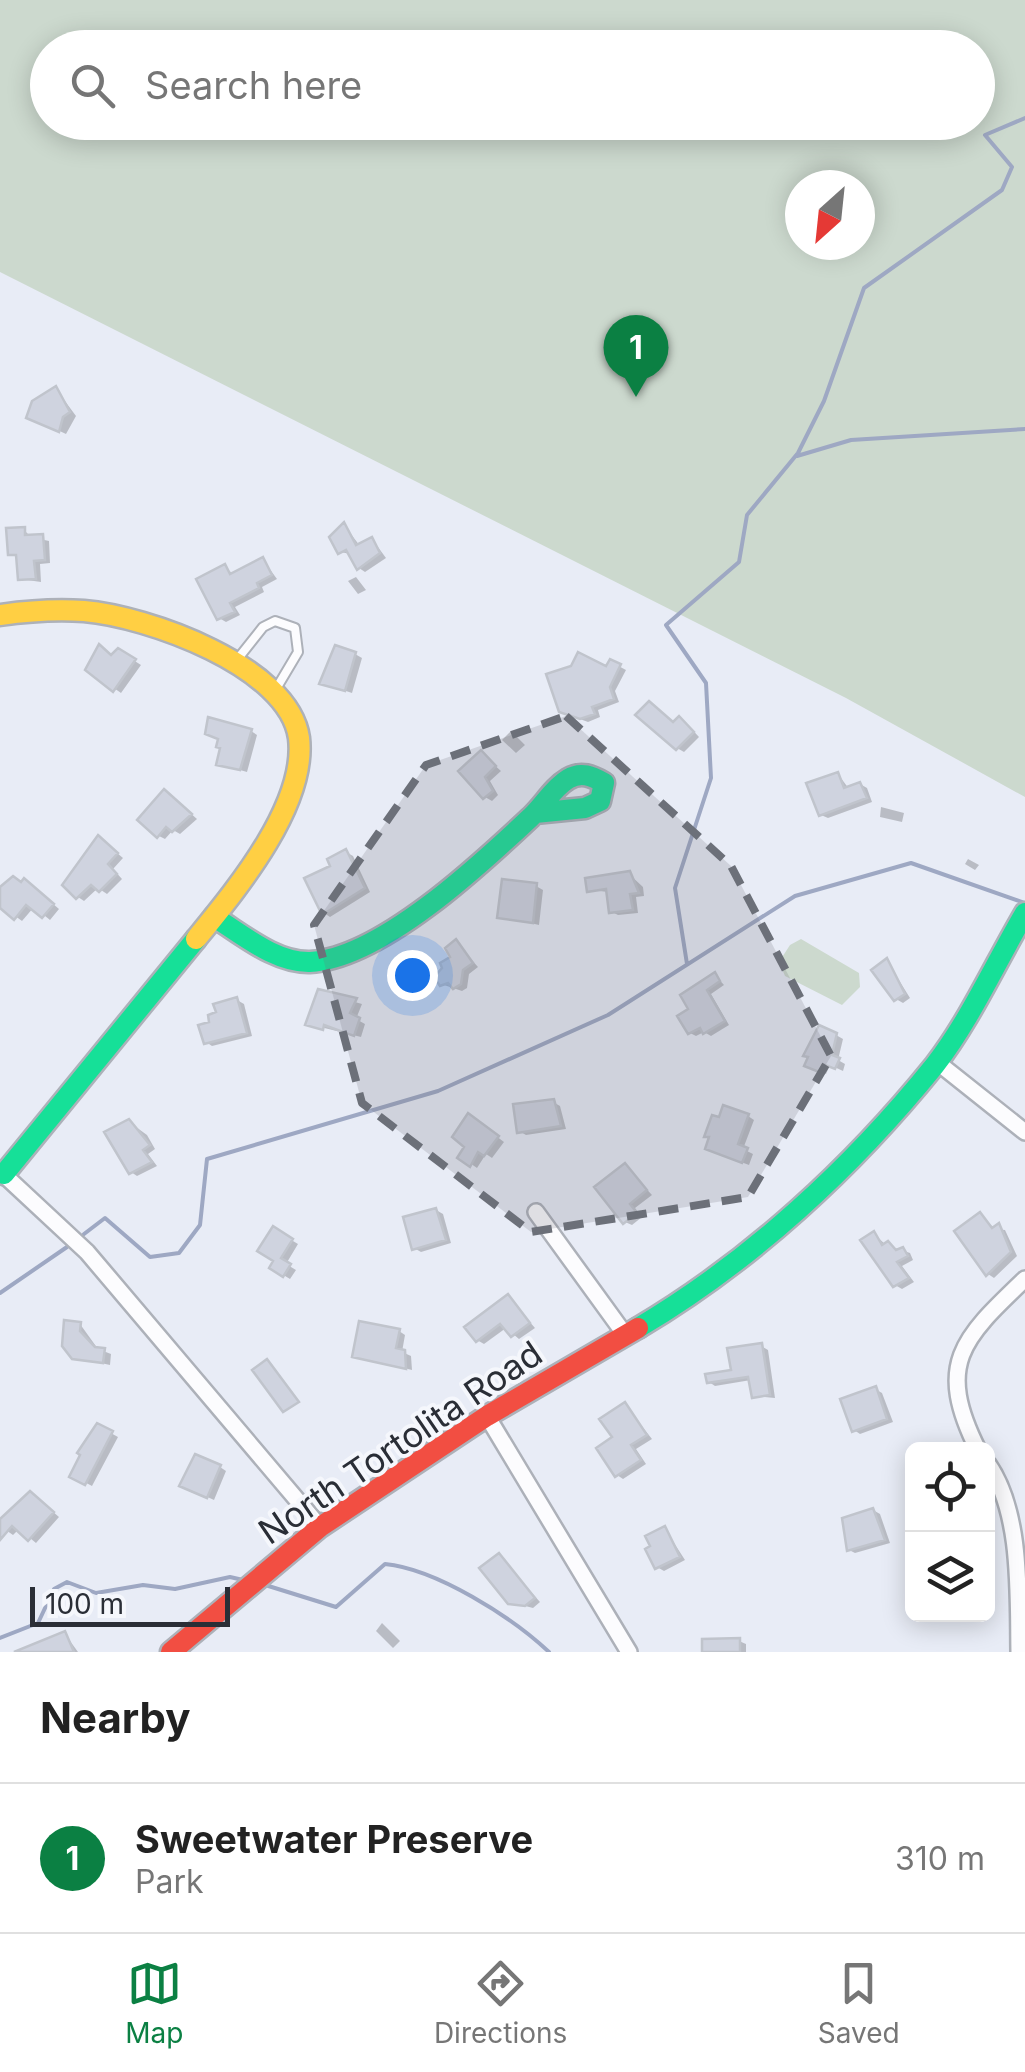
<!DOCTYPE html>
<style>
body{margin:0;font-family:Inter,sans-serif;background:#f2f2f2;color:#222}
.controls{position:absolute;right:30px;bottom:30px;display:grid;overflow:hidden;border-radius:15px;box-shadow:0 5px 25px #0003}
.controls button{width:90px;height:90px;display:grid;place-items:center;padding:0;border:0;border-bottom:2px solid #e0e0e0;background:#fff;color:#222;font:50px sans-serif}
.compass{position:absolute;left:785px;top:170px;width:90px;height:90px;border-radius:50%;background:#fff;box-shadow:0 5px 25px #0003;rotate:207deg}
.scale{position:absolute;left:30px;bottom:25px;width:200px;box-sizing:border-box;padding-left:10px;border:5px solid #2a2e36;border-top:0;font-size:28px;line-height:35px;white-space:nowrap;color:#2a2e36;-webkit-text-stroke:8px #f5f7fc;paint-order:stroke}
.you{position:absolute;left:412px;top:975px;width:35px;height:35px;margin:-25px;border:8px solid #fff;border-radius:50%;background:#1a73e8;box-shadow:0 0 0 15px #1a73e833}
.badge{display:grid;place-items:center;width:65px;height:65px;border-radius:50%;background:#0b8043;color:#fff;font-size:32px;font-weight:700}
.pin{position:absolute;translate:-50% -82px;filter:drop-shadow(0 2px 5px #0008)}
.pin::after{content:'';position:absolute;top:52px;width:35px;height:30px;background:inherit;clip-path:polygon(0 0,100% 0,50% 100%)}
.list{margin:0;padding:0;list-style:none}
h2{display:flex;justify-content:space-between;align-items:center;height:130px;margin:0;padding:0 40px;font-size:42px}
h2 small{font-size:32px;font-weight:400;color:#767676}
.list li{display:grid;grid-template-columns:65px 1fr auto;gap:30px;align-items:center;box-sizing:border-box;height:150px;padding:0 40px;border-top:2px solid #e0e0e0}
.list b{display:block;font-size:38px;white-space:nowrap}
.list p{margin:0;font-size:32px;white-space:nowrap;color:#767676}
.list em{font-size:32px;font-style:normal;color:#767676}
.icon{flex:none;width:55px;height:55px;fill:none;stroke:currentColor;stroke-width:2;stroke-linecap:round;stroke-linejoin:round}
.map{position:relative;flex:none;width:1025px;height:1652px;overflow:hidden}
.search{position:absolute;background:#fff;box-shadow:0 5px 25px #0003;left:30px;right:30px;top:30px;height:110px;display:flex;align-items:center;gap:25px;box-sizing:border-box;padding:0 35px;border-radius:55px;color:#767676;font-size:38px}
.sheet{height:280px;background:#fff}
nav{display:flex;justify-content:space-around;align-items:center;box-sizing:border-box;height:140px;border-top:2px solid #e0e0e0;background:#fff;font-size:28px;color:#767676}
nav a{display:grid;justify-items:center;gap:5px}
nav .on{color:#0b8043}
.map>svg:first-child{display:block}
.green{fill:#ccd9ce;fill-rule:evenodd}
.shadow{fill:#0003}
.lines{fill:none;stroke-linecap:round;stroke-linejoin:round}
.stream{stroke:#9ea8c3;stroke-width:4}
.building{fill:#cfd3df;stroke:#c0c4cc;stroke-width:2.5}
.lane-casing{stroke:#adb1b9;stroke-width:12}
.street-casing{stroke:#adb1b9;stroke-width:20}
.fast-casing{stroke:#adb1b9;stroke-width:25}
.slow-casing{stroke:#adb1b9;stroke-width:25}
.jam-casing{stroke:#adb1b9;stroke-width:25}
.lane{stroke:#fcfcfe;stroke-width:8}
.street{stroke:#fcfcfe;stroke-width:15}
.fast{stroke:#16e098;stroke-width:20}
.slow{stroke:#ffcf43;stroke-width:20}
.jam{stroke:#f24e42;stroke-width:20}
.marked{fill:#6c7079;fill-opacity:0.2;stroke:#6c7079;stroke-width:8;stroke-dasharray:20 12;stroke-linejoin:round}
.labels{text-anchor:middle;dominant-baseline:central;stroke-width:8;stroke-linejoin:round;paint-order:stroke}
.street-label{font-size:35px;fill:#2a2e36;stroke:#f5f7fc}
</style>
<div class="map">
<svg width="1025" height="1652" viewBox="0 0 1025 1652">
<rect width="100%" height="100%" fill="#e8ecf6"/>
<path class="green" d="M0,0H1025V797L846,698L0,272ZM48,48H978V122H48ZM800,185H860V245H800Z
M801,939L859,973L860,987L842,1005L785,976L779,962L790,945Z"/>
<path class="shadow" d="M56,389L76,416L66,434L36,420Z
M344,525L360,546L372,539L386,558L365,572L359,568L351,554L340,552Z
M24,530L31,537L49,541L50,563L40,564L41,582L20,579L19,558L10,553Z
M263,560L277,579L262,587L264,592L235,607L240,615L226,622L219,618L225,567L234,575Z
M356,577L366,590L358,594L348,581Z
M100,647L113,657L119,651L141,665L121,693L88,670Z
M355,654L362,658L352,693L322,683Z
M611,662L626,670L615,691L619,702L598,710L600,717L588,722L569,715Z
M686,723L699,737L684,752L677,748L674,724Z
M251,731L257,735L247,772L219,764Z
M511,731L525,745L516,753L502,740Z
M481,753L501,771L490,781L498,795L492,801L485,797Z
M838,774L849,789L860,784L867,788L872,802L828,818L821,815Z
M171,796L197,819L180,834L173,830L165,839L159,836Z
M881,807L904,813L902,822L880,817Z
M104,842L123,858L113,869L122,879L107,894L98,888L84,901L78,897Z
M346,852L353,856L370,892L330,917L324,913L334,867Z
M968,859L979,865L975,870L965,864Z
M629,874L643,887L644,896L636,897L638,913L618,915L612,912L609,892L589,890Z
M22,885H31L59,909L50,920L34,907L22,921L0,905V891Z
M536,886L543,890L539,925L500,916Z
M456,942L478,967L469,974L467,988L462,991L441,984Z
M887,961L910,998L903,1003L896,999Z
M715,975L724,985L711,994L729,1025L711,1036L704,1032L696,1036L690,1033L692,1010Z
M320,992L362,1004L356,1019L365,1024L361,1037L308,1024Z
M237,1000L244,1004L252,1036L212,1046L206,1042L212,1024Z
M836,1035L843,1039L838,1060L845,1064L843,1071L830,1065L826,1074L813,1068Z
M553,1102L560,1106L566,1129L526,1135L519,1131Z
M748,1116L754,1120L743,1149L753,1154L749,1165L714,1152L707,1136Z
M475,1120L504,1142L492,1158L486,1154L477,1168L461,1157Z
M129,1122L147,1135L155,1149L148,1154L157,1166L137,1176L131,1172Z
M625,1166L652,1195L635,1208L642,1217L632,1225L625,1222Z
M436,1210L443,1214L451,1243L421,1252L414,1248Z
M980,1215L995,1229L1005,1230L1017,1256L994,1278L988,1274Z
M273,1229L298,1244L286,1264L296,1270L290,1279L272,1268L276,1261Z
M874,1234L886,1245L910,1253L913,1260L902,1266L914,1282L902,1289L895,1285Z
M508,1297L535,1328L519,1339L506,1328L484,1344L477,1340Z
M80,1324L98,1349L111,1354L110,1365L73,1357Z
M399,1331L405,1335L402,1352L411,1356L412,1370L355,1356Z
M761,1346L768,1350L775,1398L754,1396L751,1380L715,1386L709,1382L733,1372Z
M875,1389L882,1393L893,1422L860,1434L854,1430Z
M625,1405L652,1439L636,1449L646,1464L623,1479L617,1475L615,1438Z
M98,1426L118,1437L92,1486L73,1476Z
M220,1467L226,1471L214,1500L188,1488Z
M37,1498L59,1517L36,1543L19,1529L13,1535L0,1526Z
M873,1510L880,1514L890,1543L855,1553L849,1550Z
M665,1529L685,1560L664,1571L657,1567Z
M499,1556L540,1602L533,1608L510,1602Z
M382,1623L400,1641L393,1648L376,1631Z
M65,1634L78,1652H35Z
M739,1641L746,1644V1652H705Z"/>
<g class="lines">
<path class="stream" d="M797,456L851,440L1025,429
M687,964L675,888L711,778L706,683L666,625L739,562L747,515L798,453L824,401L864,288L1002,190L1012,167L985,135L1025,118
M84,1234L105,1218L150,1257L179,1253L200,1225L207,1159L438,1091L608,1015L795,896L911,863L1025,903
M0,1293L67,1247
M262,1584L336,1607L385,1564C436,1569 512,1617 549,1652
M0,1638L38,1623L54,1589L67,1582L96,1593L143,1585L175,1589L230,1577L243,1580"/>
</g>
<path class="building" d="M56,386L70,412L63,417L59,432L26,418L32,401Z
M344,522L356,545L372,537L380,553L357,570L346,550L338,554L329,537Z
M25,527V535L43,534L45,560L34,561L36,579L18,580L16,555H8L6,528Z
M263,557L272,575L257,583L259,588L230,603L235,612L217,620L196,579L225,564L230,574Z
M99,644L111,655L118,648L136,659L113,692L85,670Z
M335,645L356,652L345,691L319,684Z
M578,652L606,666L610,659L621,664L610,687L614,699L592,707L595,714L580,719L559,712L546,674L571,666Z
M649,701L673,722L679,716L694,732L676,750L635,715Z
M208,717L252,729L240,770L216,765L220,748L216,747L218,739L205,734Z
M481,750L496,766L485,777L493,791L483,799L458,771Z
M838,772L844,788L860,782L867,798L819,816L806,783Z
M164,789L192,814L172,832L166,827L157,838L137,820Z
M98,835L118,853L108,864L117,874L99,892L91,885L76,899L62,885Z
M346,849L365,888L322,915L304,878L330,866L327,859Z
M630,871L639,893L630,894L633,910L609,913L606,889L587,892L585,878Z
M13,876L21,882L24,878L54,904L42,918L26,905L14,920L0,908V887Z
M502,879L537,883L533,923L497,918Z
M456,939L473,963L463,970L461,984L453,989L448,983L440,986L434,977L442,968L440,963L450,957L445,948Z
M887,958L905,994L894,1001L871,970Z
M715,972L720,981L707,990L725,1021L703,1034L700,1028L688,1034L677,1016L688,1009L680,995Z
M318,989L357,998L350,1013L360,1018L354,1036L324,1025L323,1030L305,1025Z
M237,997L247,1033L204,1044L198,1025L209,1022L208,1015L216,1012L213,1004Z
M819,1025L837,1033L832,1055L840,1058L835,1069L823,1064L819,1072L804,1066L808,1057L803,1056Z
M554,1099L561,1126L517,1133L513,1104Z
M723,1105L749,1114L738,1144L748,1148L742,1163L705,1149L709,1137H704L712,1115L719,1117Z
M468,1113L499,1136L484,1156L478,1152L470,1167L457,1158L464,1147L452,1137Z
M129,1119L150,1145L143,1150L152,1162L129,1174L104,1132Z
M625,1163L647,1190L630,1204L637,1213L623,1224L594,1187Z
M436,1208L446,1240L412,1250L403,1217Z
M980,1212L992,1228L999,1223L1011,1252L986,1276L954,1231Z
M273,1226L293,1239L281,1258L291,1264L283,1277L269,1268L273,1261L257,1251Z
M874,1231L882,1245L888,1241L896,1250L903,1247L908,1256L897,1262L909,1278L893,1287L860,1240Z
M508,1294L530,1323L511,1337L500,1324L476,1342L464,1327Z
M64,1320L81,1322L80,1331L95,1347L105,1348L103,1363L72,1359L62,1346Z
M359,1321L400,1329L396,1348L405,1350L406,1369L352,1357Z
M762,1343L770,1395L752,1398L748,1377L707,1383L705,1374L731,1370L727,1348Z
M267,1359L299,1402L283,1412L252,1370Z
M876,1386L887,1419L852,1432L840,1399Z
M625,1402L647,1435L631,1445L641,1460L615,1477L596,1448L612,1437L599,1419Z
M97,1423L113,1431L85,1485L69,1477L80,1455L77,1453Z
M195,1454L221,1465L207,1498L179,1486Z
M30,1491L54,1512L28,1541L12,1526L0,1540V1519Z
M873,1508L885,1540L847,1551L842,1518Z
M665,1526L680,1557L655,1569L645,1549L650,1546L645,1536Z
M499,1553L535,1598L525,1606L508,1604L479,1568Z
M65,1631L74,1652H14Z
M740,1638V1652H702V1639Z"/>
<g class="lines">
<g class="lane-casing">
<path id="lane" d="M236,661L263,627L275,621L295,628L298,652L276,689"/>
</g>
<g class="street-casing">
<path id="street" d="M937,1062L1025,1132
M0,1171L87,1252L320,1527
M536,1212L626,1336
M487,1416L629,1652
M978,1450C935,1364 962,1339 1025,1279
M988,1464C1022,1513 1018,1594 1019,1652"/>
</g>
<g class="fast-casing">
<path id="fast" d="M214,917C242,934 275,963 310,962C380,959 481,864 531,817C544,805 553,788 568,779C581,771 592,776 604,783L600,801L585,808L535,813
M4,1174L196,939
M638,1328C751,1261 852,1168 935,1065C970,1020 996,962 1025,913"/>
</g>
<g class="slow-casing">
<path id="slow" d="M0,615C28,611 56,609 84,611C146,616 289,666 299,738C307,805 236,890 196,939"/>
</g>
<g class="jam-casing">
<path id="jam" d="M171,1652L320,1527L487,1416L638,1328"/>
</g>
<use href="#lane" class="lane"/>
<use href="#street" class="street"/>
<use href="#fast" class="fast"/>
<use href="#slow" class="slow"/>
<use href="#jam" class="jam"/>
</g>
<path class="marked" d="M566,716L731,866L831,1056L748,1197L531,1232L362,1103L314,925L426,765Z"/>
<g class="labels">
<g class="street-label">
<text transform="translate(400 1442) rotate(-34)">North Tortolita Road</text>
</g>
</g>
</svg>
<div class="controls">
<button><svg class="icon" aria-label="locate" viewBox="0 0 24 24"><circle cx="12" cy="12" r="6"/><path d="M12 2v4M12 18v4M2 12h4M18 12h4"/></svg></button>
<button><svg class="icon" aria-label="layers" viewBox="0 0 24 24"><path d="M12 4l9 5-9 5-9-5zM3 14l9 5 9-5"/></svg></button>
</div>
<svg class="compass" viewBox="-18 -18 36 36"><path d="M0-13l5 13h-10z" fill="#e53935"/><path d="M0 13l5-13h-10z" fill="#767676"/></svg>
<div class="scale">100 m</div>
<div class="you"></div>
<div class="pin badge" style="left:636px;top:397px">1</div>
<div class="search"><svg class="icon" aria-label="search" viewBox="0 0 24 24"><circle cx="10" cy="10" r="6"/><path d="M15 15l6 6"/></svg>Search here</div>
</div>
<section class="sheet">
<h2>Nearby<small></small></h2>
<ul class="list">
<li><span class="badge">1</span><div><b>Sweetwater Preserve</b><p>Park</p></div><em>310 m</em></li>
</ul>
</section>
<nav>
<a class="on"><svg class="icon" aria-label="map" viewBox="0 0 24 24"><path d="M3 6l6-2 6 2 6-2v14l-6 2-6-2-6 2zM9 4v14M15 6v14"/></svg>Map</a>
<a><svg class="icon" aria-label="directions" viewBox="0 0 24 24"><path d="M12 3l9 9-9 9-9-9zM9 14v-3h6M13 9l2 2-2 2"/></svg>Directions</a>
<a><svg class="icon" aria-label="saved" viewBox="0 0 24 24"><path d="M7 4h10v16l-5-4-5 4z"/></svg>Saved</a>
</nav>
